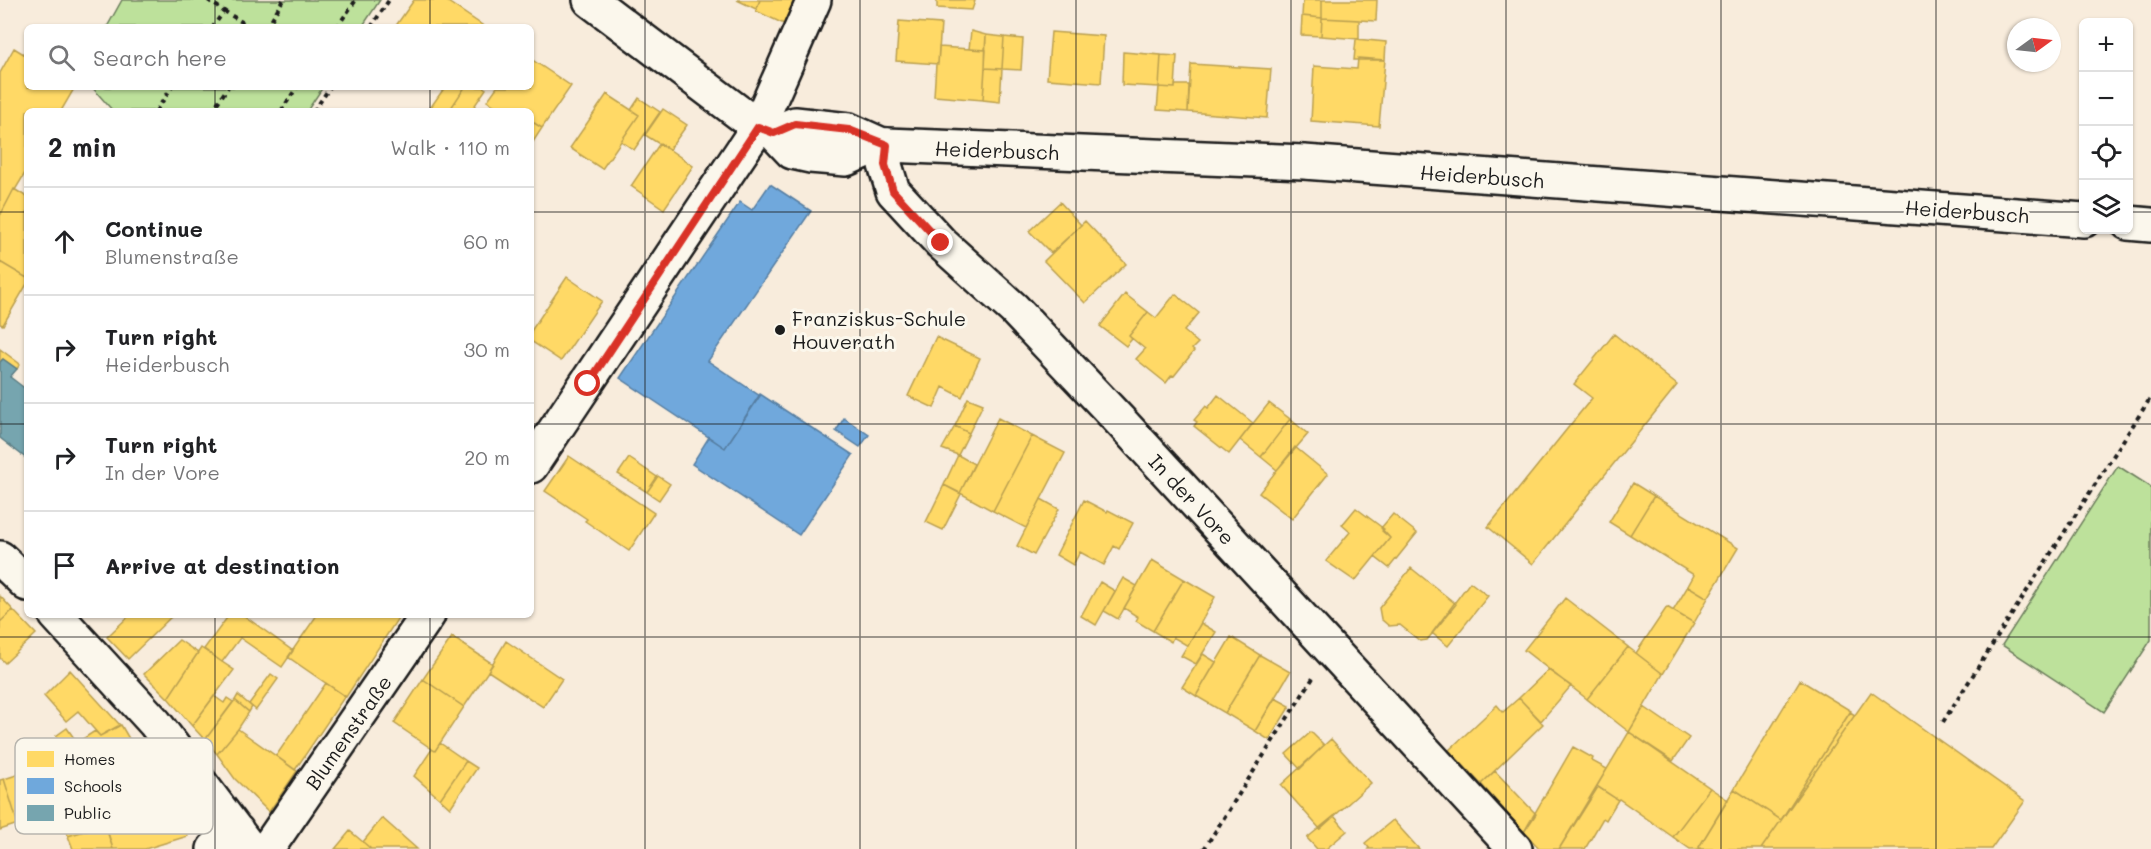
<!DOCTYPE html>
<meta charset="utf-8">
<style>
body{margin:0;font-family:Mali,sans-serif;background:#f2f2f2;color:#202124}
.controls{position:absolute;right:18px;top:18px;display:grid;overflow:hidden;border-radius:9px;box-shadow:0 2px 4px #0004}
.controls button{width:54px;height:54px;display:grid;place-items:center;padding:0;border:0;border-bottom:2px solid #e0e0e0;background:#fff;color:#202124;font:30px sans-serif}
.compass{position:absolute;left:2007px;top:18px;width:54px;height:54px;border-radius:50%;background:#fff;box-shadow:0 2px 4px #0004;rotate:75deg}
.stop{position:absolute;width:18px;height:18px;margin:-14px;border:4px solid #d93025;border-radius:50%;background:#fff}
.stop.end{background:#d93025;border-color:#fff;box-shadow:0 2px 6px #0008}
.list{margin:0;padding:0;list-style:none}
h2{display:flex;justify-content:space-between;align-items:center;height:78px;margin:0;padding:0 24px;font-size:26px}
h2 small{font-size:20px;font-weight:400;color:#757577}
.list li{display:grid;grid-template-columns:39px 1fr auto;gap:18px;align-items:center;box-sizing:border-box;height:108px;padding:0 24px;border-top:2px solid #e0e0e0}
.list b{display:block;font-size:22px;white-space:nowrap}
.list p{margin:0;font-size:20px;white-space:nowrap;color:#757577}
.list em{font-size:20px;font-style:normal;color:#757577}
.icon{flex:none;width:33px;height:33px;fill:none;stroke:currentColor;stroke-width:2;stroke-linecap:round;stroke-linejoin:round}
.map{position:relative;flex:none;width:2151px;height:849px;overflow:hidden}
.search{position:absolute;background:#fff;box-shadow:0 2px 4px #0004;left:24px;top:24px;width:510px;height:66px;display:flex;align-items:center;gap:15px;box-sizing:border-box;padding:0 21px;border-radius:9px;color:#757577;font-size:22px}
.panel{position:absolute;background:#fff;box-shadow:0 2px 4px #0004;left:24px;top:108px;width:510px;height:510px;border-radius:9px}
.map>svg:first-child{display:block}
.green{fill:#bde19b;stroke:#6c7e5c;stroke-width:1.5}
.homes{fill:#ffd966;stroke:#bba050;stroke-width:1.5}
.schools{fill:#6fa8dc;stroke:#567ea2;stroke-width:1.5}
.public{fill:#76a5af;stroke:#5b7c83;stroke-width:1.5}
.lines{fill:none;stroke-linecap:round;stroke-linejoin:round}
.minor-casing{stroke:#1c1c1c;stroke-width:38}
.tertiary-casing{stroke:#1c1c1c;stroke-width:38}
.path{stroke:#1c1c1c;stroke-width:4;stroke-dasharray:4.5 4.5;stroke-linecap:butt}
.minor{stroke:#fbf7ec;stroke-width:33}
.tertiary{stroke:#fbf7ec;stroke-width:33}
.route{stroke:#d93025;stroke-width:8}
.grid{fill:none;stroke:#1c1c1c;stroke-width:1.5;stroke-opacity:0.55}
.poi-dot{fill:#1c1c1c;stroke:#fbf7ec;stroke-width:2}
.labels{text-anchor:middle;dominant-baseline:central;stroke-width:6;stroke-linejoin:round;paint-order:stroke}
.street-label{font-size:20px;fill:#1c1c1c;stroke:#fbf7ec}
.poi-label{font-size:20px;fill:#1c1c1c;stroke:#fbf7ec;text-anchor:start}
.key{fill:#fbf7ec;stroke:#b8b5ae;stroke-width:1.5}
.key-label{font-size:16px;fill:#1c1c1c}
</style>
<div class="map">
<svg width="2151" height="849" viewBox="0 0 2151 849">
<rect width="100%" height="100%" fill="#f8ecdc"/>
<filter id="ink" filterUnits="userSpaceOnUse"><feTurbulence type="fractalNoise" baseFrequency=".0167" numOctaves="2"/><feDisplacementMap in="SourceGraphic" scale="12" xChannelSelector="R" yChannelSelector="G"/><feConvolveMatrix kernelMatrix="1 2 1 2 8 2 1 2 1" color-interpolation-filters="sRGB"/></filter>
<g filter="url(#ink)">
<path class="green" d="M122,0H380L362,27H107Z
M92,87H323L307,111H113Z
M2118,466L2151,487V640L2104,712L2002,645Z"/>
<path class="homes" d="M414,0H445L485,27H395Z
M737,0H760L756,9Z
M760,0H795L784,24L756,11Z
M937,0H973L975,1L972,10L937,8Z
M1303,0H1322V18L1302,16Z
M1322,0H1377L1376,21L1322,18Z
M1302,16L1322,18L1321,36L1301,35Z
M1322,18L1359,20V39L1321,36Z
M899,21L941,24L938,64L896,61Z
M971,31L986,35L985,50L969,49Z
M1051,32L1104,36L1101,83L1047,79Z
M986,35L1004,37L1002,69L985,68Z
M1004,37L1023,39L1021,70L1002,69Z
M1356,39L1386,42L1385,60H1354Z
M939,47L986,50L983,100L934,96L936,64H938Z
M14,48L27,56V87H75L61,111H27V170L15,190L14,189L0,216V73Z
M1123,52L1161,55L1159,87L1122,85Z
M1161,55L1177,56L1175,88L1159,87Z
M1358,58L1385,60L1379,126L1311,121L1314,66L1357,69Z
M531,59L571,86L542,128L531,121V111H503L487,101L497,87H531Z
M1191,64L1271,69L1267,118L1188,112Z
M985,68L1002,69L1000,102L983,100Z
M1175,85H1189L1188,112L1157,110L1159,87L1175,88Z
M445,87H465L449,111H428Z
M465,87H483L486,89L471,111H449Z
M607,94L639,115L602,169L570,148Z
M639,98L660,112L634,150L621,141L639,115L631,110Z
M663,109L687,125L669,150L645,135Z
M531,121L542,128L531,145Z
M660,143L693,166L664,209L631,186Z
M14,189L27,197V278L0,262V216Z
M1060,202L1081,225L1051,253L1029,231Z
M1085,221L1126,264L1085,303L1044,261Z
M0,262L27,278V284L3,325L0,324Z
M567,277L602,301L561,361L531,341V331Z
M1125,294L1148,312L1129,336L1132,339L1126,346L1100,326Z
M1175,294L1199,313L1184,331L1198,343L1192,349L1194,351L1174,376L1172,375L1166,383L1136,359L1145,349L1129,336L1148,312L1156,318Z
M1614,334L1677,385L1533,564L1488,527L1592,398L1574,384Z
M936,337L980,358L962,397L943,387L934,408L908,396Z
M0,349L20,364L17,369L3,359L0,362Z
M1218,395L1253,423L1229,454L1194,426L1197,422L1194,420L1206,406L1208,408Z
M968,398L983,404L969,433L955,426Z
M1269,403L1290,419L1261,457L1240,440Z
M998,418L1032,436L993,511L960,493Z
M1290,419L1308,434L1277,470L1261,457Z
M955,426L969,433L958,455L942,449Z
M1032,436L1065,453L1026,528L993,511Z
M1295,447L1328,474L1292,519L1259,493Z
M958,455L974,464L960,493L944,485Z
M569,456L654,513L629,551L585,521L587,519L545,491Z
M629,458L657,477L647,492L618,474Z
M658,476L670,484L659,500L647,492Z
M1633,483L1654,496L1630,535L1609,522Z
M944,485L961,494L943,530L926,522Z
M1654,496L1738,548L1708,598L1688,586L1694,575L1630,535Z
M1041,499L1059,509L1034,555L1017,546Z
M1084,500L1107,512L1108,510L1133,523L1119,549L1114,546L1104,565L1080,552L1073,565L1056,555Z
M1356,508L1384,529L1382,531L1390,538L1355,581L1326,561L1350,532L1342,525Z
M1393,514L1417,533L1389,568L1375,557L1390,538L1381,528Z
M1152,560L1184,579L1153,631L1136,621L1138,617L1124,608Z
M1411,568L1456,604L1427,640L1420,641L1400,625L1389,626L1381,619L1379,608Z
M1123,578L1137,586L1118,619L1104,611Z
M1184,579L1215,597L1188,646L1173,637L1171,642L1153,631Z
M1100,582L1115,591L1096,625L1081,616Z
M1470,582L1488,596L1448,646L1432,633Z
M1688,586L1708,598L1694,623L1673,611Z
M0,596L13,610L0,622Z
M1565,598L1628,647L1587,699L1524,650Z
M1667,607L1694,623L1663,674L1636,653Z
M13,610L36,634L5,663L0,658V622Z
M130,615L172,616L128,659L107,637Z
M229,615H243L293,651L282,667L240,638L222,662L204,649Z
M317,615H400L346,697L288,657Z
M1201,623L1216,632L1196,664L1181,656Z
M452,637L493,664L464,707L423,679Z
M1231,637L1260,655L1225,713L1196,696Z
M179,640L198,653L168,698L144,674Z
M506,641L562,679L543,707L488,671Z
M1628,647L1663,674L1629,732L1587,699Z
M201,648L234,670L192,726L168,698Z
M1203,654L1216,662L1196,696L1182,687Z
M1260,655L1290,672L1255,731L1225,713Z
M70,670L120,725L100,736L78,711L66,721L44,696Z
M1548,670L1571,686L1541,721L1519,698Z
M271,674L278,679L256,710L249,704Z
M423,679L464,707L435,751L394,723Z
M1800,680L1851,711L1781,820L1734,789Z
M326,683L345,696L295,770L276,756Z
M1871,692L2025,801L1991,849H1761Z
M238,695L252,707L249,712L235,700Z
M214,696L224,703L227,698L233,702L205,740L192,726Z
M1275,698L1290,706L1269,740L1255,731Z
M1519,698L1543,724L1481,784L1449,750L1497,705L1503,712Z
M235,700L249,712L238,729L217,754L205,740Z
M1644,707L1689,738L1673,761L1629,732Z
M1850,712L1855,715L1761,849H1701L1699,847L1734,789L1781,820Z
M121,725L141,759L111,777L102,764L94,768L78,742L95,731L100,736Z
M67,728L81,748L70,755L56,736Z
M238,729L297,771L269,812L235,779L217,754Z
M1311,732L1324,745L1300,769L1286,754Z
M1629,732L1710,788L1673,837L1619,799L1618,800L1597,786Z
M1331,739L1371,783L1320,829L1281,785Z
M440,743L466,761L440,799L414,776L432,749L435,751Z
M1573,747L1593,758L1592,761L1607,769L1559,849H1540L1524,832Z
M466,761L477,768L450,808L440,799Z
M45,766L62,797L44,804L48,814L18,824L4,779Z
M1495,771L1536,814L1524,832L1481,784Z
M4,779L18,824L0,830V780Z
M1598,787L1618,800L1606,820L1603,818L1585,849H1559Z
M1710,788L1728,800L1699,847L1700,849H1690L1673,837Z
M176,799L188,836L145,849H113L107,831L147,818L144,808Z
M99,805L106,826L94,828L68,836L63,817Z
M1334,816L1347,831L1326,849H1317L1307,838Z
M382,818L417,849H371L363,842Z
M1393,820L1419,849H1368L1369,848L1365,843Z
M106,826L113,849H73L68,836L94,828Z
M350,831L363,842L371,849H335Z"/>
<path class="schools" d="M770,184L811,211L708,361L760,396L725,448L620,378L740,202L752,210Z
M760,394L853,455L799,535L692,464L709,437L725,448Z
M844,418L869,435L860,447L836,431Z"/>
<path class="public" d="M3,359L17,369L10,377L27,390V459L0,438V362Z"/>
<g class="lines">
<g class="minor-casing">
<path id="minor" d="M887,145L885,165L893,191L941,243L1014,309L1123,424L1515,849
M531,466L758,127L814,0
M0,558L27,584
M56,615L155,723L250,849
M214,849L237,831
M267,849L428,615"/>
</g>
<g class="tertiary-casing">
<path id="tertiary" d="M590,0L758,127L774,133L792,152L810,156L846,159L880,144
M774,133L795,124L849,130L880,144L887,145L1304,162L2084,220
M2128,223L2151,225"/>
</g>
<path class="path" d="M208,0L224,11L213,27
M224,11L250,27
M267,27L283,0
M337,27L356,0
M371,27L389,0
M156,111L172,87
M212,111L228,87
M281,111L297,87
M314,111L330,87
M1943,722L2151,397
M1204,849L1313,678"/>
<use href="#minor" class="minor"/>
<use href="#tertiary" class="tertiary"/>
</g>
</g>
<g class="lines" filter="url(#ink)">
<path class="route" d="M588,384L758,127L774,133L795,124L849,130L887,145L885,165L893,191L941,243"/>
</g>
<path class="grid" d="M215,0V27M430,0V27M645,0V849M860,0V849M1076,0V849M1291,0V849M1506,0V849M1721,0V849M1936,0V849M215,87V111M430,87V111M0,212H27M531,212H2084M2128,212H2151M0,424H27M531,424H2151M215,615V849M430,615V849M0,637H2151"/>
<circle class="poi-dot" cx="780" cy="330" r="6"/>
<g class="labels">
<g class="street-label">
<text transform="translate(997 150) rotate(2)">Heiderbusch</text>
<text transform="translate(1482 176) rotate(4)">Heiderbusch</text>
<text transform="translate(1967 211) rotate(4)">Heiderbusch</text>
<text transform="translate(1192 499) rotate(47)">In der Vore</text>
<text transform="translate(348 732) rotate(-55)">Blumenstraße</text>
</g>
<g class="poi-label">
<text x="792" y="318">Franziskus-Schule<tspan x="792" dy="23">Houverath</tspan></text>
</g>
</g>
<rect x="15" y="738" width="198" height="96" rx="9" class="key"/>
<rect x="27" y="751" width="27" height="16" fill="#ffd966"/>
<rect x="27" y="778" width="27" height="16" fill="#6fa8dc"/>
<rect x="27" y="805" width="27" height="16" fill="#76a5af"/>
<g class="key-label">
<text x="64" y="765">Homes</text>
<text x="64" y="792">Schools</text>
<text x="64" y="819">Public</text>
</g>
</svg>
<div class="controls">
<button>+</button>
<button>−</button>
<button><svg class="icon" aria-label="locate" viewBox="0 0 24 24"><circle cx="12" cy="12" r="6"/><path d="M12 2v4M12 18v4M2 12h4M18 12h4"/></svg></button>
<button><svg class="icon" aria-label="layers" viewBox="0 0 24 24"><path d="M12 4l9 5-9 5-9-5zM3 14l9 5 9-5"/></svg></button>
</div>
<svg class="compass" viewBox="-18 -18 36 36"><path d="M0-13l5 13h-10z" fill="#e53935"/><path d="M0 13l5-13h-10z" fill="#757577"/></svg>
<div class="stop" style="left:588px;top:384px"></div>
<div class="stop end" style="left:941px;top:243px"></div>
<div class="search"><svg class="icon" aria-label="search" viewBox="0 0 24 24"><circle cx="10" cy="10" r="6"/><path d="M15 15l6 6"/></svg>Search here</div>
<section class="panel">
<h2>2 min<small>Walk · 110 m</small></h2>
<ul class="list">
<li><svg class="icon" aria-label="ahead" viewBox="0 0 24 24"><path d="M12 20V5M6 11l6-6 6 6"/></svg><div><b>Continue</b><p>Blumenstraße</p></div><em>60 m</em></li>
<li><svg class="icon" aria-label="right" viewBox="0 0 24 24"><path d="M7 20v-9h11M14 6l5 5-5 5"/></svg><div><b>Turn right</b><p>Heiderbusch</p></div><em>30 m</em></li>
<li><svg class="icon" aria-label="right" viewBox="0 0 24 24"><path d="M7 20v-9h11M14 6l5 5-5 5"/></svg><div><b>Turn right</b><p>In der Vore</p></div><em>20 m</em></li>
<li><svg class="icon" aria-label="arrive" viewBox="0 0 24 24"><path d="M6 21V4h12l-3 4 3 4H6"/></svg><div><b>Arrive at destination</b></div></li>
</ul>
</section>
</div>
